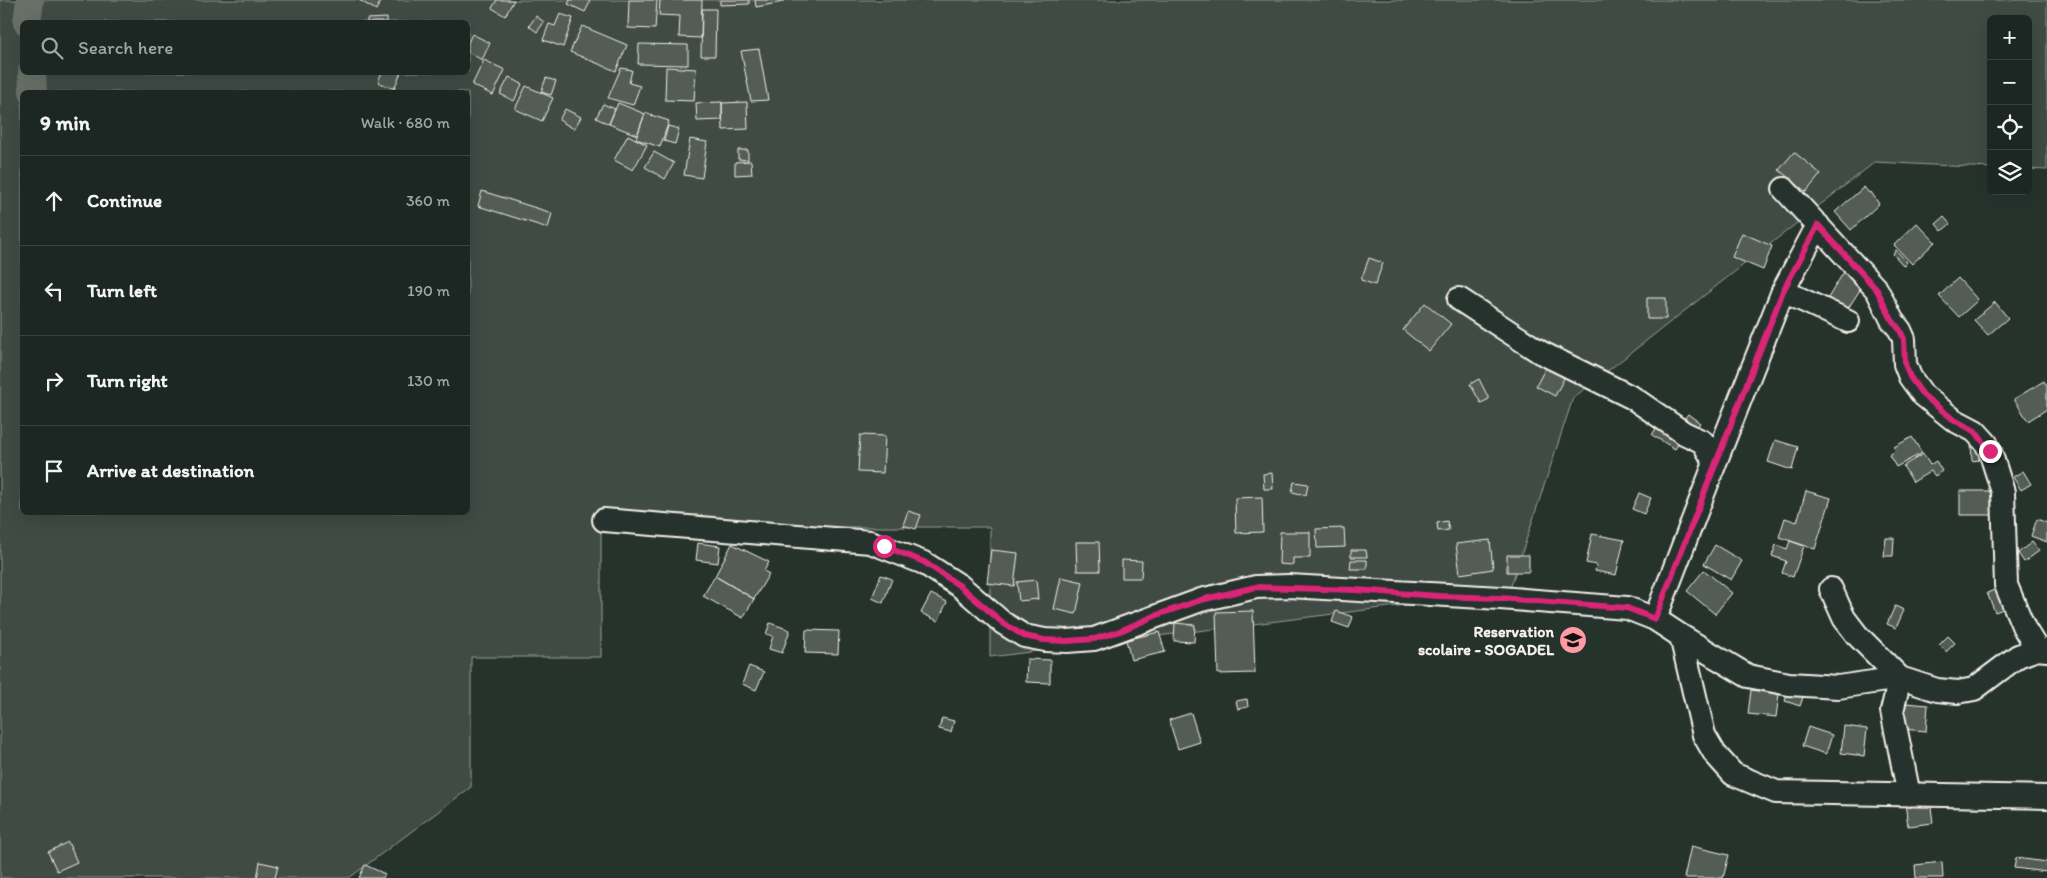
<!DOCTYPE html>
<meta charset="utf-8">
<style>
body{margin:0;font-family:Itim,sans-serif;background:#29322f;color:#f1f3f6}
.controls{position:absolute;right:15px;top:15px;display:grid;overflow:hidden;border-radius:8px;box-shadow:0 5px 20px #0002}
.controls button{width:45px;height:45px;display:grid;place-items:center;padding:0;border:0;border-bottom:1px solid #3a4340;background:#1c2622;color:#f1f3f6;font:25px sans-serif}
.stop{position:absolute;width:15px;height:15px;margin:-11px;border:4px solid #db2777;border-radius:50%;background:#fff}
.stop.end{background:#db2777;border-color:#fff;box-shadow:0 1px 5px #0008}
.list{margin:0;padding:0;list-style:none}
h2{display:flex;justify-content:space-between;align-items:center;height:65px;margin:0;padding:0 20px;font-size:21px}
h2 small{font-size:16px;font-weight:400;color:#a0a5a5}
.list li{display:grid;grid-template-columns:32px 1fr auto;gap:15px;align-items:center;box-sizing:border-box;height:90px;padding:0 20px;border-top:1px solid #3a4340}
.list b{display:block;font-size:19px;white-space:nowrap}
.list em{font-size:16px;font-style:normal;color:#a0a5a5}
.icon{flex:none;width:28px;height:28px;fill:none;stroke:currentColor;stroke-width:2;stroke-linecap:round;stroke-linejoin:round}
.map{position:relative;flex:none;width:2047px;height:878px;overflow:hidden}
.search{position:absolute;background:#1c2622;box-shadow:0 5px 20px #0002;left:20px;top:20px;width:450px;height:55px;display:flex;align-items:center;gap:12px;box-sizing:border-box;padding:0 18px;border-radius:8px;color:#a0a5a5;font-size:19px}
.panel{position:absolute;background:#1c2622;box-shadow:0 5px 20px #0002;left:20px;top:90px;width:450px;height:425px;border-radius:8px}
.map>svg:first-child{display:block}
.green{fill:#414b45;stroke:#9a9e96;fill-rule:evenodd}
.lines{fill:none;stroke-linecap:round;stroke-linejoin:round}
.river{stroke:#676f68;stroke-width:28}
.building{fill:#525c55;stroke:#f4f1e8}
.minor-casing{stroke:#f4f1e8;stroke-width:26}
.minor{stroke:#26332d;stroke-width:22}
.route{stroke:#db2777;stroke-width:6}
.labels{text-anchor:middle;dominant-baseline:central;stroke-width:4;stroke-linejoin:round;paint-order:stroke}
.poi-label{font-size:16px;font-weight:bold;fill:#f4f1e8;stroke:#26332d;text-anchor:end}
</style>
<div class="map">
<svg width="2047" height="878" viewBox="0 0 2047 878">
<rect width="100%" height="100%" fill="#26332d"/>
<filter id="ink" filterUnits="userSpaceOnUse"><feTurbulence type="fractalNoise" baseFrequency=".02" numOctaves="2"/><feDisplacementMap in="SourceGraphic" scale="10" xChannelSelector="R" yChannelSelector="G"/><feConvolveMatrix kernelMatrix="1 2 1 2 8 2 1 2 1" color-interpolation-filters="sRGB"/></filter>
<g filter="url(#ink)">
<path class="green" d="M0,0H2047V170L2028,169V19H1991V168L1875,162L1573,398L1509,592L990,657V527H601V657H471V787L349,878H0ZM22,22H468V72H22ZM22,92H468V512H22Z"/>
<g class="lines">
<path class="river" d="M27,22L30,0
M32,72L33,92"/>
</g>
<path class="building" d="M359,0H381L376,10Z
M497,0H514L505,16L492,8Z
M570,0H587L590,2L585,12L568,4Z
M629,0H657L655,29L628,28Z
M660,0H702L701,38L679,37L680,16L659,15Z
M720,0H749V4L720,5Z
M755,0H783V2L756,7Z
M702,9H716L715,56H701Z
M560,14L573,18L563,47L543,40L549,24L555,26Z
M536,16L544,22L537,32L529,26Z
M387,18V22H367V19Z
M582,26L627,45L616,71L570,52Z
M472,34L490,43L482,60L468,52V43Z
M639,44L688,45V65L638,64Z
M759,49L768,100L751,101L741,51Z
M484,60L505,70L493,95L472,85Z
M666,67L696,69L694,101L665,100Z
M621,68L632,70L629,83L640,86L633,105L608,98Z
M382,72H401L394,89L378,82Z
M509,77L522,84L514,101L500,94Z
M546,78L556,81L551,95L541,92Z
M526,86L553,98L542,121L515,109Z
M722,102V120L697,121L696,103Z
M747,102L748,129L723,130L722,103Z
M618,103L645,114L637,135L609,124Z
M603,104L615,109L609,124L596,118Z
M565,109L581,117L574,129L559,120Z
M645,113L669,121L660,147L636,139Z
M668,126L679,129L675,144L664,141Z
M628,135L647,145L633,170L614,160Z
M690,139L707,142L702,178L684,175Z
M738,150H748V160L738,159Z
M654,152L674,163L665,179L645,167Z
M1794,152L1821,174L1806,192L1779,170Z
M751,161L752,174L735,175V162Z
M1864,187L1869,193L1871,192L1879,204L1851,230L1835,212Z
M482,191L552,213L548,228L478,206Z
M1944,217L1950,224L1942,231L1936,224Z
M1917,223L1935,242L1912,264L1894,245Z
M1742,233L1772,246L1763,270L1732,257Z
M1896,250L1907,262L1904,266L1893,254Z
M1369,258L1383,263L1375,285L1361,280Z
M1845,270L1865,282L1847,310L1828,298Z
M1958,278L1978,300L1959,317L1939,296Z
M1647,298H1666V319H1647Z
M1995,302L2008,318L1988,335L1974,320Z
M1425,303L1451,324L1429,351L1403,330Z
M1546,367L1565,376L1555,396L1536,386Z
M1479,379L1489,399L1481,403L1470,384Z
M2044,381L2047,387V409L2028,421L2014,399Z
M1688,414L1700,423L1693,434L1680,424Z
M1660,422L1683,436L1675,449L1652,435Z
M860,435L885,436L883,473L858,472Z
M1912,437L1922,453L1896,467L1889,455L1896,451L1894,447Z
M1775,440L1798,447L1792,470L1768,462Z
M1971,445H1978L1979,460L1972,461Z
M1923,454L1930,465L1936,461L1942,471L1935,476L1931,471L1913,482L1903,466Z
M2023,471L2031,484L2021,490L2013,477Z
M1272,473L1273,489H1264L1263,474Z
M1294,482L1308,484L1306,495L1292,492Z
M1806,491L1831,498L1815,549L1779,537L1785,518L1797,522Z
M1960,491H1995V515H1960Z
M1639,493L1651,498L1644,514L1632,509Z
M1262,497L1263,532L1236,533L1235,498Z
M908,511L921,515L916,529L903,525Z
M2037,519L2047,523V542L2031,536Z
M1447,521L1449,530L1438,531L1437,523Z
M1344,528L1345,547L1317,548L1316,529Z
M1280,532H1310V558H1293V565L1279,564Z
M1592,534L1624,540L1616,575L1595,571L1596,565L1586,563Z
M1886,538H1894L1893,556H1884Z
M1490,540L1493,569L1460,574L1456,544Z
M1790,541L1804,546L1793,577L1782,573L1786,561L1772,556L1776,545L1787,549Z
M1076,542H1099L1100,571H1077Z
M2032,542L2039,551L2024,562L2018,553Z
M698,543L720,546L718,563L696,560Z
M732,544L769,562L764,571L769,574L754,599L715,576Z
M1715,545L1742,561L1731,580L1704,564Z
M991,550L1018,553L1014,586L987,583Z
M1351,550H1366L1367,557H1351Z
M1507,555H1529V572H1507Z
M1122,560L1142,561L1141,578H1122Z
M1351,560H1367V569H1350Z
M1704,570L1732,593L1715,614L1687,591Z
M881,575L892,579L883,603L872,598Z
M715,576L754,599L743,618L703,596Z
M1061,577L1083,582L1076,614L1054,609Z
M1036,580L1038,599L1019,601L1017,582Z
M1999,588L2006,608L1995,612L1987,593Z
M931,594L947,602L938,621L921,613Z
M1895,606L1904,610L1896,628L1887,624Z
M1253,611L1255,673L1218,674L1216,612Z
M1336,611L1353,617L1349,628L1332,622Z
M770,623L790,630L782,653L769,649L773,636L766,634Z
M1175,623L1195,625L1194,642L1174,641Z
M806,630L839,631L838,654L805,653Z
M1159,632L1165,652L1131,660L1126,640Z
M1948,636L1955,643L1946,652L1939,645Z
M1027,659L1050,660V683L1026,682Z
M749,666L764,672L756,690L742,684Z
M1789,689L1804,694L1800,706L1785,701Z
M1751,690L1779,694L1776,717L1748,714Z
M1247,699L1248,707L1238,709L1236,701Z
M1905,703L1928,705L1926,731L1902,729Z
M1191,713L1200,742L1178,749L1169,720Z
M942,718L954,721L951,732L939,729Z
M1844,726L1867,729L1864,756L1841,753Z
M1808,727L1832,735L1826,754L1802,746Z
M1930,799L1933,823L1908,826L1905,802Z
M68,842L77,862L57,871L48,852Z
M1691,846L1729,855L1723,878H1684Z
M2016,858L2047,862V872L2014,868Z
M260,862L278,866L275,878H257Z
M1942,862L1943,878H1916L1915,865Z
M365,865L385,874L383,878H359Z"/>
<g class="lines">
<g class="minor-casing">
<path id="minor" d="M1784,189L1877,290L1892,320L1900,330L1904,339L1905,364L1910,377L1923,395L1954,420L1975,431L1986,443L1990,451L2003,492L2006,585L2024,628L2037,649
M1783,291L1848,321
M1459,299L1540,352L1633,398L1684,433L1703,442L1715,463L1655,619
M1715,463L1783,291L1818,225
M604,520L870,542L924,563L960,586L1003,623L1024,636L1045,640L1067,641L1094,639L1201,600L1256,587L1289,586L1500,598L1627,608L1655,619L1681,636L1704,735L1715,754L1733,774L1776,792L2047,797
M1831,589L1844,618L1857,635L1900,678L1892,711L1909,795
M1681,636L1748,676L1789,684L1838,687L1900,678L1937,690L1958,692L1974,689L2018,656L2037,649L2047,650"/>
</g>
<use href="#minor" class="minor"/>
</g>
</g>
<g class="lines" filter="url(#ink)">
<path class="route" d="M884,546L924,562L960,586L1003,623L1024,636L1044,640L1067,641L1094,639L1120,631L1157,615L1201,600L1256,587L1356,590L1438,596L1500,598L1627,608L1655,619L1783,291L1818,225L1877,290L1892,320L1900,330L1904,339L1905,364L1910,377L1923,395L1954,420L1975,431L1990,451"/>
</g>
<defs>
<g id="school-disc" transform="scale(1.4375)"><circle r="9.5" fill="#ff9aa2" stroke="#26332d"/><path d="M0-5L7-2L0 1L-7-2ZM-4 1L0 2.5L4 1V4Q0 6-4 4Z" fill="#111"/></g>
</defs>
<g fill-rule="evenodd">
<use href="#school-disc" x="1573" y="640"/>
</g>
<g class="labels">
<g class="poi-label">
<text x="1554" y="631">Reservation<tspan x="1554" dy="18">scolaire - SOGADEL</tspan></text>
</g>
</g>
</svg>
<div class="controls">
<button>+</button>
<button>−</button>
<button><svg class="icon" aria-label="locate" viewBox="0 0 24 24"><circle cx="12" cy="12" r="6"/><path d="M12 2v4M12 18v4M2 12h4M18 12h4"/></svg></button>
<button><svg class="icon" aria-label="layers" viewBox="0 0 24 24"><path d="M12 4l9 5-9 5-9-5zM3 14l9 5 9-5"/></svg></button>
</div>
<div class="stop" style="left:884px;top:546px"></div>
<div class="stop end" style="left:1990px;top:451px"></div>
<div class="search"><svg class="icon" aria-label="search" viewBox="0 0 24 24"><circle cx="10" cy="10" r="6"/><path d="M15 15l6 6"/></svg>Search here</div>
<section class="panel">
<h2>9 min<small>Walk · 680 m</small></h2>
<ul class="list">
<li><svg class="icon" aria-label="ahead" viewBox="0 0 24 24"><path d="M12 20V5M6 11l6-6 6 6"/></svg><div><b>Continue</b></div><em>360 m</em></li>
<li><svg class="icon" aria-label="left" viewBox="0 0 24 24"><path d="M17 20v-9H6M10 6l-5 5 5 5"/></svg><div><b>Turn left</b></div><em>190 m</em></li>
<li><svg class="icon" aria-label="right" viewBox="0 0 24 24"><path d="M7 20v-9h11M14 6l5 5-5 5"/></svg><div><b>Turn right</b></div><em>130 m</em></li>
<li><svg class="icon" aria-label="arrive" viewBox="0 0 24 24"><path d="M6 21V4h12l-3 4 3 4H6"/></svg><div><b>Arrive at destination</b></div></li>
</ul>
</section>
</div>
